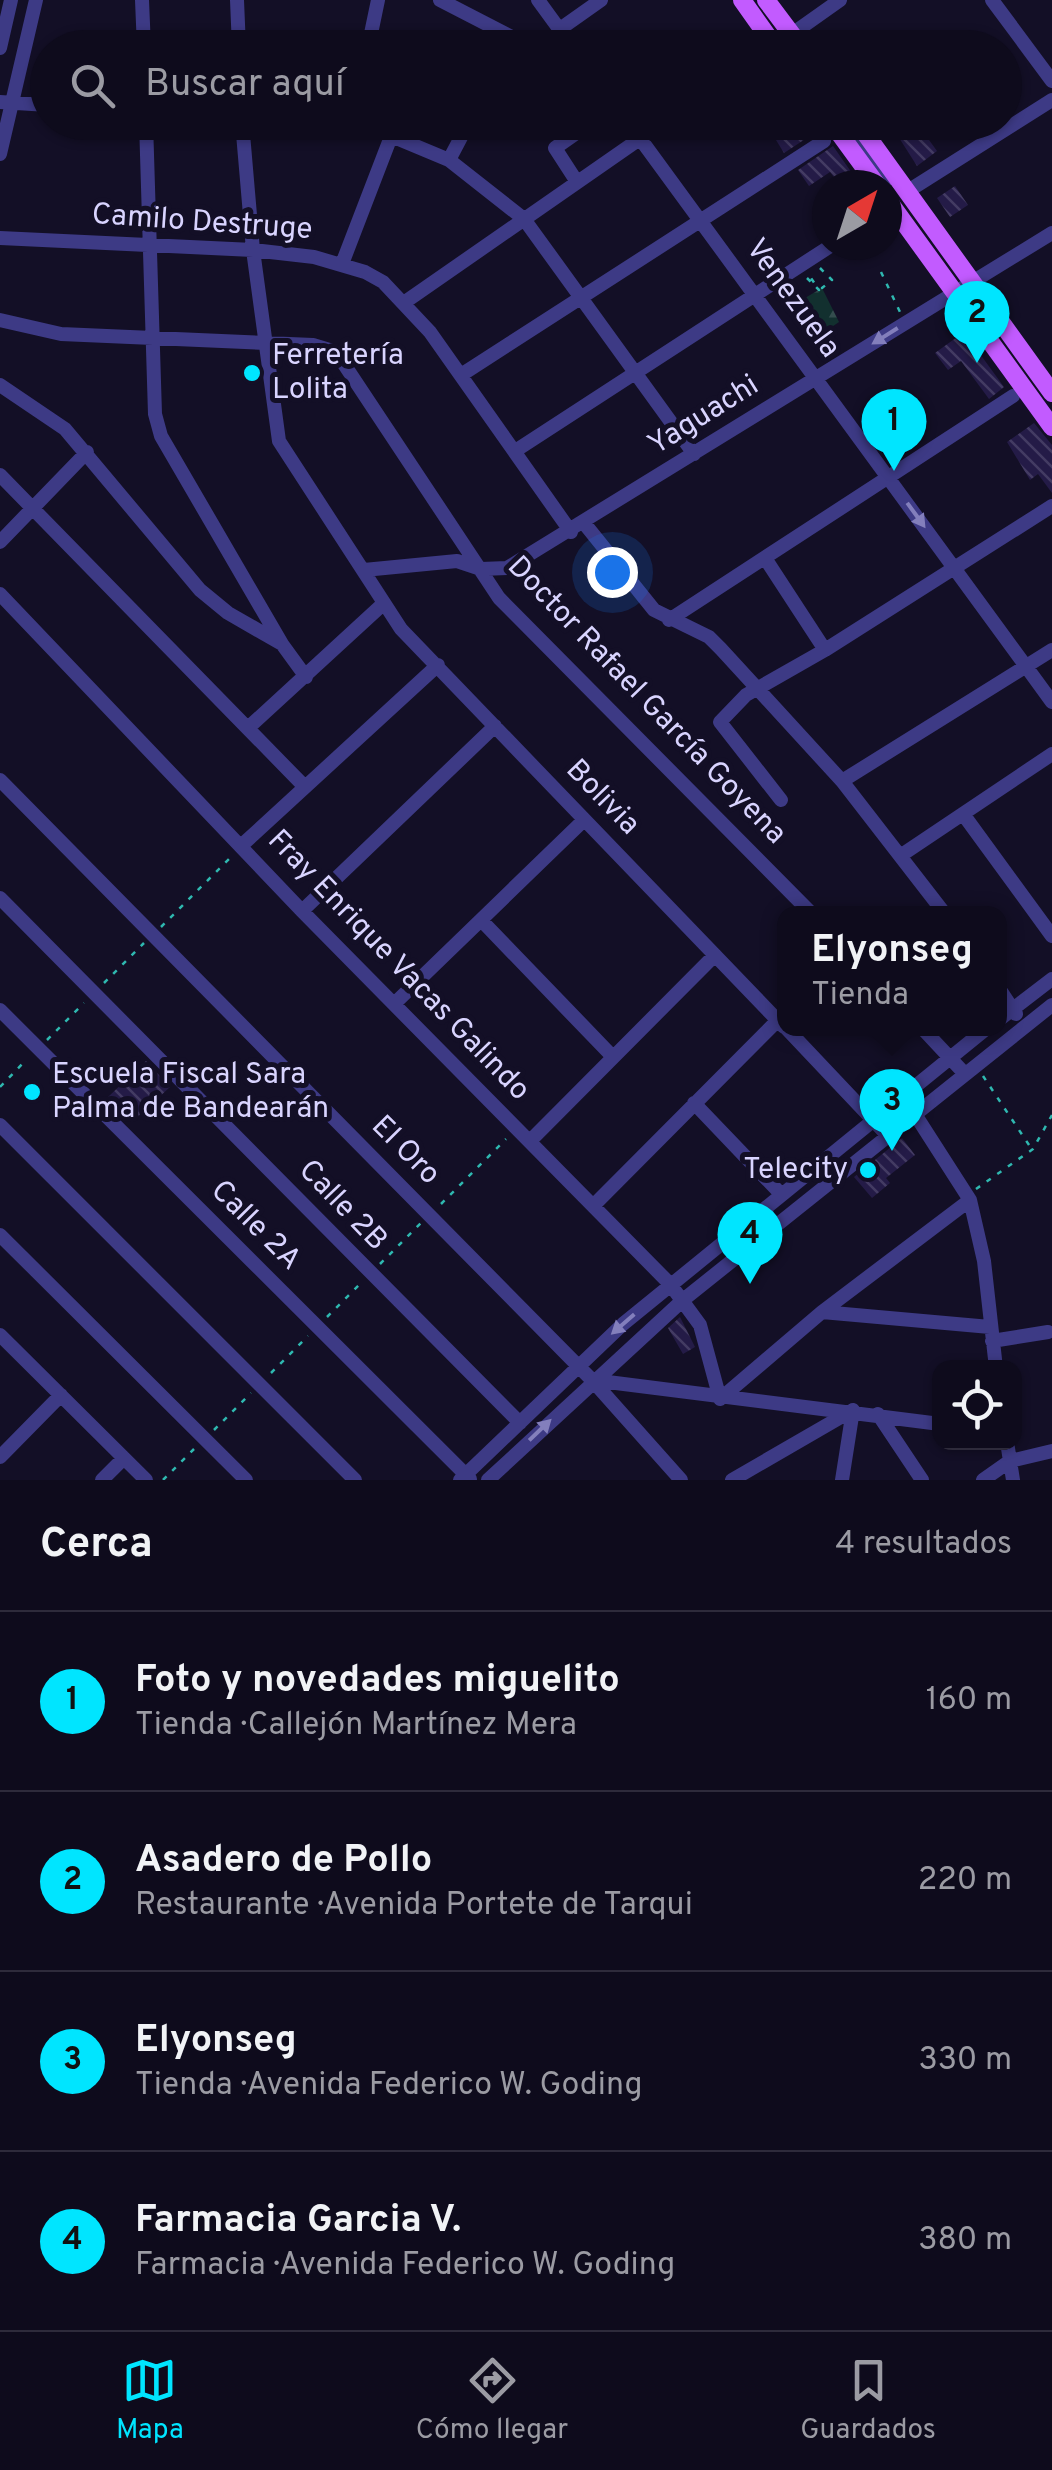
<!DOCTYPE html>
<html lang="es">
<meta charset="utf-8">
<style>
body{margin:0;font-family:Overpass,sans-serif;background:#1c1929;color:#f1f3f6}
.controls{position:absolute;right:30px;bottom:30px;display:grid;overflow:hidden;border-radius:20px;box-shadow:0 2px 8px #0004}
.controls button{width:90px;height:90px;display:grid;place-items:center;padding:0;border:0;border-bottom:2px solid #2e2b3b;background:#0e0b1c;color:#f1f3f6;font:50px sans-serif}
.compass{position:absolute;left:812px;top:170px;width:90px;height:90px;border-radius:50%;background:#0e0b1c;box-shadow:0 2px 8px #0004;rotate:39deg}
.you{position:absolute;left:612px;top:572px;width:35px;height:35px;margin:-25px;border:8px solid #fff;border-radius:50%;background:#1a73e8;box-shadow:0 0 0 15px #1a73e833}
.badge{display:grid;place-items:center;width:65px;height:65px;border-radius:50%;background:#00e5ff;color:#111;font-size:32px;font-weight:700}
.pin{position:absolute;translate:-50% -82px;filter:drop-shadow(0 2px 5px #0008)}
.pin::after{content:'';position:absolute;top:52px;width:35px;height:30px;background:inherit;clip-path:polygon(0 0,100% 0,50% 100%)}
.popup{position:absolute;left:777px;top:906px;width:230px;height:130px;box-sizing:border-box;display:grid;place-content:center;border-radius:20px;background:#0e0b1c;filter:drop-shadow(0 2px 8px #0005);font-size:32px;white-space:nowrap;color:#9b9ba3}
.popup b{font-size:38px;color:#f1f3f6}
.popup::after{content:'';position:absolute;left:50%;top:100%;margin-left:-20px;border:20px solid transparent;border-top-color:#0e0b1c}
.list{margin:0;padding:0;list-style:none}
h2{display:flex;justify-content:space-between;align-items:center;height:130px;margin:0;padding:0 40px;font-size:42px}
h2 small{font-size:32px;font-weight:400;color:#9b9ba3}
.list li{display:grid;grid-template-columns:65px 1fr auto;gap:30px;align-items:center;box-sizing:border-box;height:180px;padding:0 40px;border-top:2px solid #2e2b3b}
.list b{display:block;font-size:38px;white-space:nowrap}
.list p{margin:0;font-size:32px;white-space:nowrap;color:#9b9ba3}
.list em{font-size:32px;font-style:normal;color:#9b9ba3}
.icon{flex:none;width:55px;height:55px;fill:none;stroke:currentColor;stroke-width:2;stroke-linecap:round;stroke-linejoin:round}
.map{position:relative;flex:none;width:1052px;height:1480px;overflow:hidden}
.search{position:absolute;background:#0e0b1c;box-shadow:0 2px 8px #0004;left:30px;right:30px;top:30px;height:110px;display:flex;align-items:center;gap:25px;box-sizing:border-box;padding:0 35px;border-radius:55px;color:#9b9ba3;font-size:38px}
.sheet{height:850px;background:#0e0b1c}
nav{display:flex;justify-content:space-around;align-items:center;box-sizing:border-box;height:140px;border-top:2px solid #2e2b3b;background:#0e0b1c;font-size:28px;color:#9b9ba3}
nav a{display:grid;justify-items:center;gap:5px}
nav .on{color:#00e5ff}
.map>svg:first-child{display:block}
.forest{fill:url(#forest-firs)}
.building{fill:url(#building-back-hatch)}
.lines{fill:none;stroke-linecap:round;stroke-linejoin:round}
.path{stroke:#2fb8b0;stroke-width:2.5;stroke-dasharray:5 8;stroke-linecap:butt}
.minor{stroke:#3d3a85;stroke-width:14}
.major{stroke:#c25bff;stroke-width:18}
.oneway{fill:#837fbc}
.poi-dot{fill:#00e5ff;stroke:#130f26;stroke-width:4}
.labels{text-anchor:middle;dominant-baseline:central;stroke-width:10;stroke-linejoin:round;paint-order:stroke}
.street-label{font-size:30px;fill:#d9d4ff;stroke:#130f26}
.poi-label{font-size:30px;fill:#d9d4ff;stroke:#130f26;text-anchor:start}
</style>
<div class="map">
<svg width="1052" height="1480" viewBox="0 0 1052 1480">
<defs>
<pattern id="forest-firs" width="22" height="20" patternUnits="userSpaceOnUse" patternTransform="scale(2.5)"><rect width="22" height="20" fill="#12302f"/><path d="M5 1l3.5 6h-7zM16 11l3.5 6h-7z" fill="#344d4e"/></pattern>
<pattern id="building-back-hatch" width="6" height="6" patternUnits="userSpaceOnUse" patternTransform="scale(2.5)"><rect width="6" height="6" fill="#241b47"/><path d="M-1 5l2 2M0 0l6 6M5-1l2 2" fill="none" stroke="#433b63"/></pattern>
</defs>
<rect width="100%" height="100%" fill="#130f26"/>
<path class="forest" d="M822,288L839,322L814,339L793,305Z"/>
<path class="building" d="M802,122H814L819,130L784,153L776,140Z
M889,122H916L937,151L917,166Z
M833,146L854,176L840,185L830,172L809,186L798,170Z
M955,186L968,205L950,217L937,198Z
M964,332L1004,387L989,399L961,361L948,370L935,353Z
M1034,423L1052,445V493L1038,474L1030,480L1007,442Z
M146,1061L170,1087L132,1122L108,1097Z
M902,1138L915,1155L886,1178L890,1183L872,1198L854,1177Z
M680,1317L695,1347L683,1354L668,1328Z"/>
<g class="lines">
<path class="path" d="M820,268L832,280L822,288L828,283
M881,272L900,312
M807,278L819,290L809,275
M786,293L793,305
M161,927L233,855
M104,983L144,943
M47,1040L84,1003
M983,1076L1031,1148
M0,1087L27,1059
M976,1189L1033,1149L1052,1115
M441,1204L506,1139
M380,1264L421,1223
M327,1317L361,1283
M271,1373L308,1336
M214,1430L251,1393
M163,1480L194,1449"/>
<path class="minor" d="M142,0L144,48
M237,0L239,48
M440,0L533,48
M538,0L573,48
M992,0L1052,81
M560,29L601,0
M792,34L840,0
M0,48L11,0
M368,48L378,0
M0,102L48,105
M146,122L155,414L161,436L282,644
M242,122L253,250L279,441L401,629L784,1027
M358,122L449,160L524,219L694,454
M628,122L1052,702
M846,122L887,179
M0,154L36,0
M449,160L469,122
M577,182L555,148L592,122
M908,191L1052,100
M0,238L253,250L314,257L365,272L383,282L430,332L571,532
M342,264L392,134
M405,302L664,122
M0,320L61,334L313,345L336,352L499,598L812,914
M461,375L824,141
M0,385L65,429L200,590L228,613L282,644L306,677
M515,451L832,245
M0,475L305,787
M584,523L654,610L709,637L721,649L842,781L945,914
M0,542L87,452
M765,558L825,650
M364,570L457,561L481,569L507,568L1052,233
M0,594L302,911L670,1284L700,1325L720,1399
M669,620L1013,396
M249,727L383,604
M0,780L592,1380L681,1480
M842,781L1052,650
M781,800L720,722L746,695L825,650L1052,506
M963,814L1052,936
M242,845L438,665
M903,854L1052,754
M0,898L520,1423
M302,911L495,726
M481,920L613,1057
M1000,990L1016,1014
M394,1004L584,820
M0,1010L470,1479
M1000,1019L1052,979
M786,1028L889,1137
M922,1028L965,1074
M694,1103L780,1193
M911,1108L970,1200L984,1261L996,1368
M0,1125L355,1480
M531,1140L715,955
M593,1206L778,1020
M0,1235L246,1480
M822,1312L990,1327
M0,1335L146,1480
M992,1341L1048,1332
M592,1380L940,1424
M720,1399L822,1312L970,1200
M878,1414L922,1480
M1007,1442L1013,1480
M0,1457L61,1395
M102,1480L124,1458
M460,1480L623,1324L987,1028
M488,1480L683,1300L1052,1005
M732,1480L853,1410
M842,1480L853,1410
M983,1480L1010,1461L1052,1451"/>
<path class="major" d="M742,0L776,48
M766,0L802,48
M831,122L877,185
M857,122L1052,393
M887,199L1052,427"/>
</g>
<defs><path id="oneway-solid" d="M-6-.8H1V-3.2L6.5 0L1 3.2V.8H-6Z" transform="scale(2.5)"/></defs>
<g class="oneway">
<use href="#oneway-solid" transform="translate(885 336) rotate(148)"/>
<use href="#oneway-solid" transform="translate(916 515) rotate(54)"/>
<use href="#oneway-solid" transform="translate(623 1324) rotate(139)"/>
<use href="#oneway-solid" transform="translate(540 1430) rotate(-44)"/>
</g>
<g class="poi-dot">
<circle cx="252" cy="373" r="10"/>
<circle cx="32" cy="1092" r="10"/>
<circle cx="868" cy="1170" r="10"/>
</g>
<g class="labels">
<g class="street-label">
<text transform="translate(202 223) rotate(4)">Camilo Destruge</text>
<text transform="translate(792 299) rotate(54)">Venezuela</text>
<text transform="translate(704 416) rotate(-32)">Yaguachi</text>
<text transform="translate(646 701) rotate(46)">Doctor Rafael García Goyena</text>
<text transform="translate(602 798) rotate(46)">Bolivia</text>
<text transform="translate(398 966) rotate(46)">Fray Enrique Vacas Galindo</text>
<text transform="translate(405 1151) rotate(45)">El Oro</text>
<text transform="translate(342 1206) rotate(46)">Calle 2B</text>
<text transform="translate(255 1226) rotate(45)">Calle 2A</text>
</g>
<g class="poi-label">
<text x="272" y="356">Ferretería<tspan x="272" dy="34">Lolita</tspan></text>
<text x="52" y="1075">Escuela Fiscal Sara<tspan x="52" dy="34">Palma de Bandearán</tspan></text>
<text x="848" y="1170" text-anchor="end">Telecity</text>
</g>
</g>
</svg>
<div class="controls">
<button><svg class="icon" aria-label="locate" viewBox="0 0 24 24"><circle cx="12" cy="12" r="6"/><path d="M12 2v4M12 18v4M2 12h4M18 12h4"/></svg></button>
</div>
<svg class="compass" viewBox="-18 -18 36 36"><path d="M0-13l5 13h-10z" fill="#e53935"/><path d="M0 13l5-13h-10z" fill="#9b9ba3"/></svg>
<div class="you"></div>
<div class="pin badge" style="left:894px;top:471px">1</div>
<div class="pin badge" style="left:977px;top:363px">2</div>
<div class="pin badge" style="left:892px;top:1151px">3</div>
<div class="popup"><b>Elyonseg</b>Tienda</div>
<div class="pin badge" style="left:750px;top:1284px">4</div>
<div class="search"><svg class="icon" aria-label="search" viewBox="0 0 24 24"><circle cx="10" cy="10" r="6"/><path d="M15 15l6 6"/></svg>Buscar aquí</div>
</div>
<section class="sheet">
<h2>Cerca<small>4 resultados</small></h2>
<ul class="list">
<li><span class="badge">1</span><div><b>Foto y novedades miguelito</b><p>Tienda · Callejón Martínez Mera</p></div><em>160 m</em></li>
<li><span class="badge">2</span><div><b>Asadero de Pollo</b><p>Restaurante · Avenida Portete de Tarqui</p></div><em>220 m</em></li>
<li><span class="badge">3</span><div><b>Elyonseg</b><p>Tienda · Avenida Federico W. Goding</p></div><em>330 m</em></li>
<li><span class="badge">4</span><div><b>Farmacia Garcia V.</b><p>Farmacia · Avenida Federico W. Goding</p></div><em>380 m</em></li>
</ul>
</section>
<nav>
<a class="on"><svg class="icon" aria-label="map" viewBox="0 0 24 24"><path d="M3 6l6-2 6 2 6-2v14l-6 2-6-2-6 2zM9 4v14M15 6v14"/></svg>Mapa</a>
<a><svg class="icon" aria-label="directions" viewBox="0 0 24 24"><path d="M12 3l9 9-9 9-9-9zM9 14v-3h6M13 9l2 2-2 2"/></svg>Cómo llegar</a>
<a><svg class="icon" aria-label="saved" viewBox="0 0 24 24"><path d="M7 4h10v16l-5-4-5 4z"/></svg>Guardados</a>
</nav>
